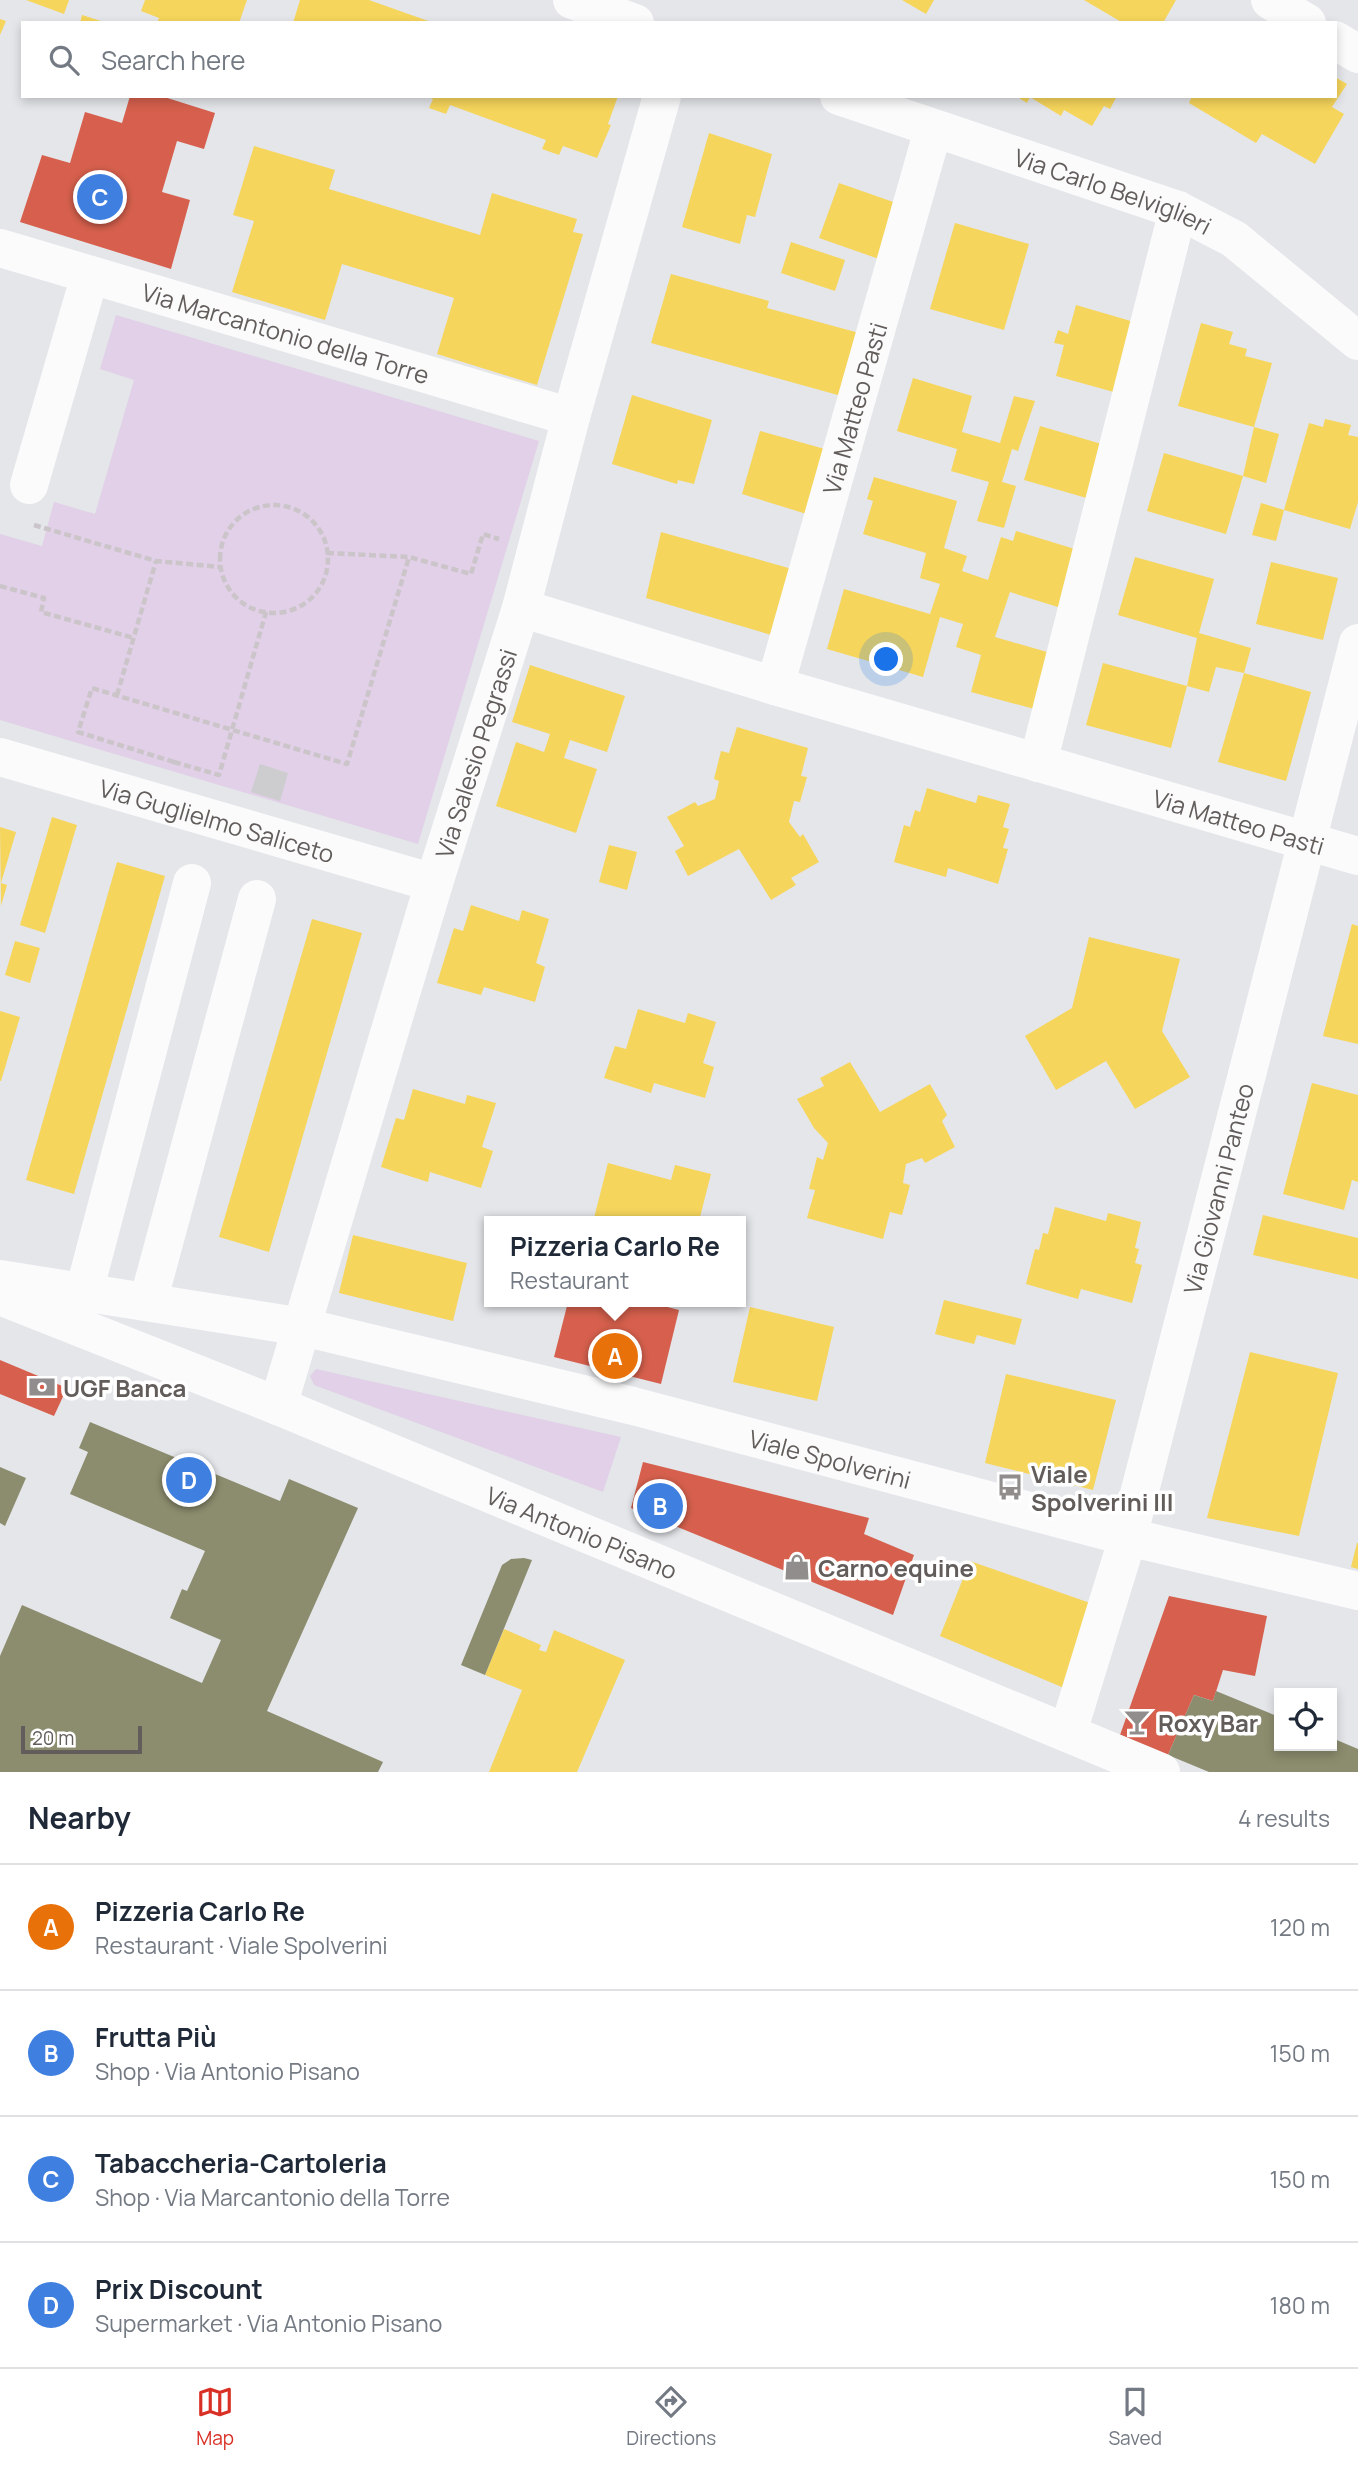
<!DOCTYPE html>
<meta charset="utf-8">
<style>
body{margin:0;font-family:Manrope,sans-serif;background:#f2f2f3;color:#1f2937}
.controls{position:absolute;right:21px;bottom:21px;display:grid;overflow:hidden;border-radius:0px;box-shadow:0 4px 10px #0003}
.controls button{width:63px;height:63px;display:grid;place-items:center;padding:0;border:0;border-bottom:2px solid #e0e1e3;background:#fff;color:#1f2937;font:35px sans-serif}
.scale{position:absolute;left:21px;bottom:18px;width:121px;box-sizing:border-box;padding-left:7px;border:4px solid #625d5a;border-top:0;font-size:19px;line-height:24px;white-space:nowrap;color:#625d5a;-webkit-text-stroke:5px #fff;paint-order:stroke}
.you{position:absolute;left:887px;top:660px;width:24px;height:24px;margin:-18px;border:5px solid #fff;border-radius:50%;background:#1a73e8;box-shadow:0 0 0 10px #1a73e833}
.badge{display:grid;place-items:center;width:46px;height:46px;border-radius:50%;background:#d93025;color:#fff;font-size:23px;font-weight:700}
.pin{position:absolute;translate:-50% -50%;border:4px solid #fff;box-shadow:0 2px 7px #0006}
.popup{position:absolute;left:484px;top:1216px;width:262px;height:91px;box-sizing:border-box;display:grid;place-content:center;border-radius:0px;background:#fff;filter:drop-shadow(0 2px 5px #0005);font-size:23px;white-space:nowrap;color:#747a83}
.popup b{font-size:26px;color:#1f2937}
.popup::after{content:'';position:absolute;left:50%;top:100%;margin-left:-14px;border:14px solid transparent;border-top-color:#fff}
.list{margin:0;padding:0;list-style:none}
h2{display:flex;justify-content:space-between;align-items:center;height:91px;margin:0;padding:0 28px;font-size:30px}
h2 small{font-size:23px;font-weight:400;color:#747a83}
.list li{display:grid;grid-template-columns:46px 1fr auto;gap:21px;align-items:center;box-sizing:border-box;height:126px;padding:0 28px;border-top:2px solid #e0e1e3}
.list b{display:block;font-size:26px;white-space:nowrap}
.list p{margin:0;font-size:23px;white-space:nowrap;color:#747a83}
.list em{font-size:23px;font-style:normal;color:#747a83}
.icon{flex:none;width:38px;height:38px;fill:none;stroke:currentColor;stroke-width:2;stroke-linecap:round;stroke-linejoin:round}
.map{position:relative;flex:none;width:1358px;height:1772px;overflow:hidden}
.search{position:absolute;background:#fff;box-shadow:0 4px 10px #0003;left:21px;right:21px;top:21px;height:77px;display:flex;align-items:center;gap:18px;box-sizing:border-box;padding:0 24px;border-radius:0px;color:#747a83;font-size:26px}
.sheet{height:595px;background:#fff}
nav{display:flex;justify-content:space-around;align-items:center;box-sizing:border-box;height:98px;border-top:2px solid #e0e1e3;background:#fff;font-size:19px;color:#747a83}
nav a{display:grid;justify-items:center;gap:4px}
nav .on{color:#d93025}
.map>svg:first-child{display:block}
.green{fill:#e1d0e7}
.homes{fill:#f6d55c}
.shops{fill:#d6604d}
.industry{fill:#8c8c6e}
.building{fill:#cdcdd0}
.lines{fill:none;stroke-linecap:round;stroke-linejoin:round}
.path{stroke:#cbc5ca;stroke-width:4.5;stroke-dasharray:7 3.5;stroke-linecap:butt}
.minor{stroke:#fbfbfc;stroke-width:38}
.labels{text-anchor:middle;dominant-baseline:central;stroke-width:7;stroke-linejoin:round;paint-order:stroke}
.street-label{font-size:24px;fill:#625d5a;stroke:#fff}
.poi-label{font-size:24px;font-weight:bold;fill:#625d5a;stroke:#fff;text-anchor:start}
</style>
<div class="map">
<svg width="1358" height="1772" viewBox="0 0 1358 1772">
<rect width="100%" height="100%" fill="#e4e6ea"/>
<path class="green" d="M116,315L539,441L418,844L0,720V534L42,546L54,502L95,514L134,380L100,369Z
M316,1369L621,1437L603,1492L314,1385L310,1376Z"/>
<path class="homes" d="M26,0H69L64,14Z
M145,0H247L239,23H157L159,18L141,11Z
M300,0H369L431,22L293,23Z
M902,0H934L926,14Z
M1084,0H1176L1163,23H1123Z
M82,15L104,22V23H80Z
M0,19L6,21L0,35Z
M1335,77L1347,84L1332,107L1344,114L1315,164L1262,134L1256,143L1189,103L1192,96H1335Z
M426,96H618L608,124L611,125L597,158L563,146L559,155L542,149L546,140L450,105L446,114L429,108L433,99Z
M1016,96H1117L1110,109L1104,106L1092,126L1064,110L1061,116L1030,97L1027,103Z
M709,133L772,154L755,217L747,215L740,244L682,227Z
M254,146L335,170L329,189L480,235L492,193L577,219L573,232L583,234L537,385L437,354L454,298L342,264L325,320L232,292L254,221L233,215Z
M839,183L899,204L879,259L819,238Z
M955,223L1029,244L1004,330L930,309Z
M791,242L845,260L835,291L781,273Z
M671,274L769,301L767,308L863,334L845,397L651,343Z
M1076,305L1141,324L1121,394L1056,376L1064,345L1054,343L1058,330L1068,334Z
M1201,323L1233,332L1229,344L1247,349L1245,356L1272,363L1254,427L1178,406Z
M913,378L972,396L962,432L1000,443L1014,396L1035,401L1018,451L1012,449L1002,482L1016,486L1004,528L977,521L989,482L951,471L957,449L897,431Z
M632,395L712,420L694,484L678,480L677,484L612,464Z
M1325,419L1351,425L1348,435L1358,437V502L1350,529L1284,510L1309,423L1323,427Z
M1040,426L1112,447L1097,501L1024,480Z
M1254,427L1279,434L1266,483L1243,476Z
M760,431L832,451L813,516L742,494Z
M1164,453L1243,476L1226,534L1147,511Z
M874,477L957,501L944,548L967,556L962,571L988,580L1001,537L1013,541L1016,531L1078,550L1061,608L1010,592L995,637L1054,654L1038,710L971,692L981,655L956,647L963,624L940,617L923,677L827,649L844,589L930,614L940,584L920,578L926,553L863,534L873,501L867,499Z
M1261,503L1284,510L1276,541L1252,535Z
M661,532L799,571L778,637L646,598Z
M1135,557L1214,579L1199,633L1251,648L1244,673L1311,692L1286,781L1218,762L1244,673L1216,667L1209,692L1187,686L1197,638L1118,615Z
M1271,562L1338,578L1323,640L1256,624Z
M1103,663L1187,686L1171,748L1086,725Z
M530,665L625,696L607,752L570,740L564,758L597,769L576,833L496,806L516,742L544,752L550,734L512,722Z
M737,727L808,748L801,776L807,777L800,802L794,801L789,822L800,837L803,834L819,862L791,878L796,885L771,900L739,849L688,876L675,851L684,846L667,817L695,802L698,806L715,799L719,781L714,779L721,751L729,753Z
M927,788L976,803L978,795L1010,804L1003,827L1009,829L1003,848L1008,849L998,884L948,868L946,877L894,862L904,825L910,827L915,810L920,812Z
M52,817L77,825L45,933L20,925Z
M0,827L16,832L1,883L7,885L1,906Z
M609,845L637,852L627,890L599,882Z
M117,862L165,876L74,1194L26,1180Z
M471,905L519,921L522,910L549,919L536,963L545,967L535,1002L484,987L481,995L437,983L454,928L463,931Z
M312,919L362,933L269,1252L219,1237Z
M1352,924L1358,926V1044L1323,1036Z
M1089,937L1180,959L1162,1031L1190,1077L1135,1109L1106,1061L1056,1090L1025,1036L1072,1008Z
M15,941L40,948L30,983L5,975Z
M638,1009L685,1023L688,1013L716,1022L703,1063L714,1067L705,1098L654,1083L651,1093L604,1078L615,1046L626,1049Z
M0,1011L20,1017L1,1081H0Z
M850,1062L880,1112L930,1084L947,1115L942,1121L955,1147L925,1163L922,1158L906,1164L903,1183L910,1185L902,1215L890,1212L883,1239L807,1218L815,1190L809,1189L817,1157L823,1160L828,1143L814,1128L797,1099L824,1086L820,1078Z
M1312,1083L1358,1095V1182L1352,1180L1344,1210L1283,1194Z
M413,1089L465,1104L467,1095L496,1103L482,1147L493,1151L481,1188L430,1172L428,1182L381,1167L396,1118L404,1120Z
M608,1163L671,1180L675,1165L711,1174L699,1221H606L594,1218Z
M1055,1207L1106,1221L1108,1213L1141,1222L1135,1248L1139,1249L1135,1263L1142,1265L1132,1303L1081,1289L1078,1299L1026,1284L1035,1249L1039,1250L1043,1233L1048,1234Z
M1263,1215L1358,1238V1279L1253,1255Z
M353,1235L467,1263L453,1321L339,1293Z
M944,1300L1022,1319L1015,1345L977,1335L974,1344L935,1334Z
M750,1307L834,1327L817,1401L733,1382Z
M1250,1352L1338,1373L1299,1536L1207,1518Z
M1006,1374L1116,1400L1093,1490L985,1463Z
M1357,1543H1358V1569L1351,1567Z
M970,1561L1093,1604L1064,1688L940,1636Z
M504,1629L541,1645L539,1650L546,1652L554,1630L625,1660L577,1772H489L522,1690L485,1675Z"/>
<path class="shops" d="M130,96H161L215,113L204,149L177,141L162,192L190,200L171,269L20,222L42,155L70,163L85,112L122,123Z
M568,1302H648L679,1310L661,1384L554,1357Z
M0,1360L67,1388L54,1416L0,1394Z
M643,1462L869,1518L864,1534L914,1555L893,1615L631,1508Z
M1169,1596L1267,1616L1255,1676L1223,1670L1213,1701L1194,1695L1168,1755L1120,1735Z"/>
<path class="industry" d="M90,1422L280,1501L289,1479L358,1508L267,1711L383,1762L378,1772H0V1656L22,1605L202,1683L221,1640L170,1618L182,1589L187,1591L205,1551L70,1494L88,1452L79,1448Z
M0,1467L26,1478L5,1526L0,1523Z
M524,1558L532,1560L485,1675L461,1665L502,1565L511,1559Z
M1216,1691L1279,1717V1746H1332V1738L1358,1749V1772H1209L1168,1755L1194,1695L1213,1701Z"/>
<path class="building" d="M260,764L288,773L280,801L251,792Z"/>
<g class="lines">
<path class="path" d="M220 559a54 54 0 1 1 108 0a54 54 0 1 1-108 0Z
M34,525L156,561L220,567
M327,553L409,557L471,574L483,534L499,539
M0,586L44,598L41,612L134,638
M117,695L156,561
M174,762L78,732L92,688L347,764L409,557
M174,762L219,775L266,612"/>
<g class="minor">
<path d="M572,0L635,23"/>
<path d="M1270,0L1307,23"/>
<path d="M1335,40L1358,54"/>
<path id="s1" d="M839,96L1178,210L1234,239L1358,341"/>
<path id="s2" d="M0,248L571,417"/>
<path d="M29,485L90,275"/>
<path id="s3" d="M521,608L775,686L1358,856"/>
<path id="s4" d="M775,686L933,130"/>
<path id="s5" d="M0,757L434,883"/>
<path d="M1038,763L1178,210"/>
<path id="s6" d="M0,1279L303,1327L633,1406L1128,1537L1358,1591"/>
<path d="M84,1292L192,883"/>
<path id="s7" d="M0,1296L278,1406L1161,1772"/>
<path d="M148,1302L257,899"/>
<path id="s8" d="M278,1406L434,883L521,608L571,417L662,96"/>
<path id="s9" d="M1068,1732L1128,1537L1358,643"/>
</g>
</g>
<defs>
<g id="bank-bare" transform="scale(2.1)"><path d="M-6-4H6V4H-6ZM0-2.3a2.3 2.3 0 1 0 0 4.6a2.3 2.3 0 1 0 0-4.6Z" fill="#908d8c" stroke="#fff" stroke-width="2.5" paint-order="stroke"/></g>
<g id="bus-bare" transform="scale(2.1)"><path d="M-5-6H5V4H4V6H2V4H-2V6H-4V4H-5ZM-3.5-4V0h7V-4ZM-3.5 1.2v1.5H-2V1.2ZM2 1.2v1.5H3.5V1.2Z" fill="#908d8c" stroke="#fff" stroke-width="2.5" paint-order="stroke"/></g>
<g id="shop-bare" transform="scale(2.1)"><path d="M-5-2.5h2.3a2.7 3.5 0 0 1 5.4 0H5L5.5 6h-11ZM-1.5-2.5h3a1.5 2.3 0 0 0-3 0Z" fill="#908d8c" stroke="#fff" stroke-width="2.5" paint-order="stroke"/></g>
<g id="bar-bare" transform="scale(2.1)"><path d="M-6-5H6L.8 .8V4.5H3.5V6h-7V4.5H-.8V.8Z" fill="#908d8c" stroke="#fff" stroke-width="2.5" paint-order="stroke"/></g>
</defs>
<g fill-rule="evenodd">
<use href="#bank-bare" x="42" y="1387"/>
<use href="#bus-bare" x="1010" y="1487"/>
<use href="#shop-bare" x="797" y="1567"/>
<use href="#bar-bare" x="1137" y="1722"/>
</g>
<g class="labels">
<g class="street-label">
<text stroke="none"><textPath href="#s1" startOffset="290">Via Carlo Belviglieri</textPath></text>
<text stroke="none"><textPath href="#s2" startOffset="298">Via Marcantonio della Torre</textPath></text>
<text stroke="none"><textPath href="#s4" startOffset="289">Via Matteo Pasti</textPath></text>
<text stroke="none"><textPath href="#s8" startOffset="682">Via Salesio Pegrassi</textPath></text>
<text stroke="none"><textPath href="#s5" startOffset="226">Via Guglielmo Saliceto</textPath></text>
<text stroke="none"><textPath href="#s3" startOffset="749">Via Matteo Pasti</textPath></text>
<text stroke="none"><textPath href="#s9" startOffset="564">Via Giovanni Panteo</textPath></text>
<text stroke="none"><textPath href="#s6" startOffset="850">Viale Spolverini</textPath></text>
<text stroke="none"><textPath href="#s7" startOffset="628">Via Antonio Pisano</textPath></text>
</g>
<g class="poi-label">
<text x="63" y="1387">UGF Banca</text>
<text x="1031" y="1473">Viale<tspan x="1031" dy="28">Spolverini III</tspan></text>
<text x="818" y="1567">Carno equine</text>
<text x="1158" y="1722">Roxy Bar</text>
</g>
</g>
</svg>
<div class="controls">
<button><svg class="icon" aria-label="locate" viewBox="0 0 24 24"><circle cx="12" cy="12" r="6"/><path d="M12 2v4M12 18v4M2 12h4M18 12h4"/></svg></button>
</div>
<div class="scale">20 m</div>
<div class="you"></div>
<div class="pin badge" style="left:615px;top:1356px;background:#e8710a">A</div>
<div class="popup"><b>Pizzeria Carlo Re</b>Restaurant</div>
<div class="pin badge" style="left:660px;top:1506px;background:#3f7fe0">B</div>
<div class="pin badge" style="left:100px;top:197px;background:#3f7fe0">C</div>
<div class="pin badge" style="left:189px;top:1480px;background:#3f7fe0">D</div>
<div class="search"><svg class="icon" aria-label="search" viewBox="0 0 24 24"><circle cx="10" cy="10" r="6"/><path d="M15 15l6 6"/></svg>Search here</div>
</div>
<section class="sheet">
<h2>Nearby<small>4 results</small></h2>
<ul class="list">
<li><span class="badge" style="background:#e8710a">A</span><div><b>Pizzeria Carlo Re</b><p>Restaurant · Viale Spolverini</p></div><em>120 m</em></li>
<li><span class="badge" style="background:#3f7fe0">B</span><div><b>Frutta Più</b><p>Shop · Via Antonio Pisano</p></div><em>150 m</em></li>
<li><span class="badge" style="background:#3f7fe0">C</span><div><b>Tabaccheria-Cartoleria</b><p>Shop · Via Marcantonio della Torre</p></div><em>150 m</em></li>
<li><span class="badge" style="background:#3f7fe0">D</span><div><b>Prix Discount</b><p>Supermarket · Via Antonio Pisano</p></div><em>180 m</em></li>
</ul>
</section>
<nav>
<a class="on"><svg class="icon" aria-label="map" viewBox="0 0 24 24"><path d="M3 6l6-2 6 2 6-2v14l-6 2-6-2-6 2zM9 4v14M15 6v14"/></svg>Map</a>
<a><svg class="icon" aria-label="directions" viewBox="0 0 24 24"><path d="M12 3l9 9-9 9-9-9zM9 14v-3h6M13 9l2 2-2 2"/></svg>Directions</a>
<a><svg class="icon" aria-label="saved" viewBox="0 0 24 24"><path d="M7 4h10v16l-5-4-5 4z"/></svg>Saved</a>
</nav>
